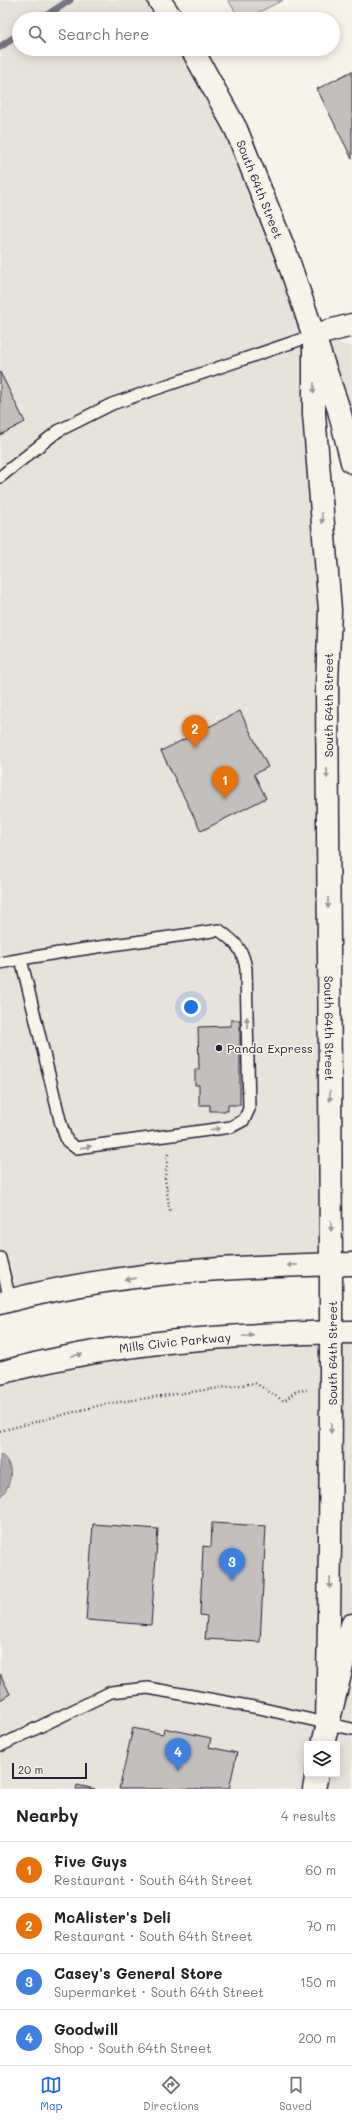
<!DOCTYPE html>
<meta charset="utf-8">
<style>
body{margin:0;font-family:Mali,sans-serif;background:#f6f6f6;color:#222}
.controls{position:absolute;right:12px;bottom:12px;display:grid;overflow:hidden;border-radius:4px;box-shadow:0 2px 10px #0003}
.controls button{width:36px;height:36px;display:grid;place-items:center;padding:0;border:0;border-bottom:1px solid #e0e0e0;background:#fff;color:#222;font:20px sans-serif}
.scale{position:absolute;left:12px;bottom:10px;width:75px;box-sizing:border-box;padding-left:4px;border:2px solid #22223b;border-top:0;font-size:11px;line-height:14px;white-space:nowrap;color:#22223b;-webkit-text-stroke:3px #f7f3e8;paint-order:stroke}
.you{position:absolute;left:191px;top:1007px;width:14px;height:14px;margin:-10px;border:3px solid #fff;border-radius:50%;background:#1a73e8;box-shadow:0 0 0 6px #1a73e833}
.badge{display:grid;place-items:center;width:26px;height:26px;border-radius:50%;background:#2563eb;color:#fff;font-size:13px;font-weight:700}
.pin{position:absolute;translate:-50% -33px;filter:drop-shadow(0 1px 2px #0008)}
.pin::after{content:'';position:absolute;top:21px;width:14px;height:12px;background:inherit;clip-path:polygon(0 0,100% 0,50% 100%)}
.list{margin:0;padding:0;list-style:none}
h2{display:flex;justify-content:space-between;align-items:center;height:52px;margin:0;padding:0 16px;font-size:17px}
h2 small{font-size:13px;font-weight:400;color:#767676}
.list li{display:grid;grid-template-columns:26px 1fr auto;gap:12px;align-items:center;box-sizing:border-box;height:56px;padding:0 16px;border-top:1px solid #e0e0e0}
.list b{display:block;font-size:15px;white-space:nowrap}
.list p{margin:0;font-size:13px;white-space:nowrap;color:#767676}
.list em{font-size:13px;font-style:normal;color:#767676}
.icon{flex:none;width:22px;height:22px;fill:none;stroke:currentColor;stroke-width:2;stroke-linecap:round;stroke-linejoin:round}
.map{position:relative;flex:none;width:352px;height:1789px;overflow:hidden}
.search{position:absolute;background:#fff;box-shadow:0 2px 10px #0003;left:12px;right:12px;top:12px;height:44px;display:flex;align-items:center;gap:10px;box-sizing:border-box;padding:0 14px;border-radius:22px;color:#767676;font-size:15px}
.sheet{height:276px;background:#fff}
nav{display:flex;justify-content:space-around;align-items:center;box-sizing:border-box;height:56px;border-top:1px solid #e0e0e0;background:#fff;font-size:11px;color:#767676}
nav a{display:grid;justify-items:center;gap:2px}
nav .on{color:#2563eb}
.map>svg:first-child{display:block}
.built{fill:#e7e3db;fill-rule:evenodd}
.green{fill:#d8d5cf;stroke:#7d7c85}
.water{fill:#aeabad;stroke:#76747f}
.lines{fill:none;stroke-linecap:round;stroke-linejoin:round}
.stream{stroke:#76747f;stroke-width:7}
.building{fill:#c2bfbd;stroke:#22223b}
.service-casing{stroke:#22223b;stroke-width:14}
.tertiary-casing{stroke:#22223b;stroke-width:25}
.primary-casing{stroke:#22223b;stroke-width:25}
.path{stroke:#22223b;stroke-width:2.5;stroke-dasharray:1 3;stroke-linecap:butt}
.service{stroke:#f7f3e8;stroke-width:11}
.tertiary{stroke:#f7f3e8;stroke-width:22}
.primary{stroke:#f7f3e8;stroke-width:22}
.oneway{fill:#97959a}
.poi-dot{fill:#22223b;stroke:#f7f3e8;stroke-width:1.5}
.labels{text-anchor:middle;dominant-baseline:central;stroke-width:3;stroke-linejoin:round;paint-order:stroke}
.street-label{font-size:12px;fill:#22223b;stroke:#f7f3e8}
.poi-label{font-size:12px;fill:#22223b;stroke:#f7f3e8;text-anchor:start}
</style>
<div class="map">
<svg width="352" height="1789" viewBox="0 0 352 1789">
<rect width="100%" height="100%" fill="#f7f3e8"/>
<filter id="ink" filterUnits="userSpaceOnUse"><feTurbulence type="fractalNoise" baseFrequency=".025" numOctaves="2"/><feDisplacementMap in="SourceGraphic" scale="8" xChannelSelector="R" yChannelSelector="G"/><feConvolveMatrix kernelMatrix="1 2 1 2 8 2 1 2 1" color-interpolation-filters="sRGB"/></filter>
<g filter="url(#ink)">
<path class="built" d="M0,0H159L172,19H19V49H192L314,335L352,347V462L314,337L330,610L331,1264L0,1303Z
M352,1332V1789H0V1373L38,1362ZM307,1744H337V1774H307Z"/>
<path class="green" d="M228,0H283L245,19H240Z"/>
<path class="water" d="M0,1454C16,1464 12,1486 0,1497Z"/>
<g class="lines">
<path class="stream" d="M41,19L70,0
M0,47L19,34"/>
</g>
<path class="building" d="M352,71V159L317,89Z
M0,372L25,422L0,435Z
M240,711L268,767L254,774L266,798L201,831L161,751Z
M231,1020H240V1105H228V1111H210V1105H199V1085H195V1069H199L198,1027L231,1026Z
M212,1523L266,1526L260,1642L205,1639L207,1616L200,1615L203,1546L211,1547Z
M93,1524L158,1529L151,1625L86,1620Z
M0,1674L10,1694L0,1700Z
M133,1728L163,1734L164,1728L211,1738L209,1747L237,1753L229,1789H119Z
M77,1785L95,1789H76Z"/>
<g class="lines">
<g class="service-casing">
<path id="service" d="M0,477L58,431L112,404L314,335
M0,963C72,949 146,941 219,930C235,942 243,948 246,969L249,1109L244,1120L231,1127L76,1148L67,1141L61,1124L21,959
M0,1258L10,1300
M0,1746L111,1692L148,1688L259,1708L352,1729"/>
</g>
<g class="tertiary-casing">
<g id="tertiary">
<path d="M159,0L172,19"/>
<path id="s1" d="M192,49L236,129L286,254L339,410L352,462"/>
<path id="s2" d="M314,335V414L330,610L327,684C329,1030 335,1376 327,1723"/>
<path d="M314,335L352,325"/>
<path d="M323,1744L352,1625"/>
<path d="M314,1789L317,1774"/>
</g>
</g>
<g class="primary-casing">
<g id="primary">
<path d="M0,1303C114,1272 235,1266 352,1264"/>
<path id="s3" d="M0,1373C115,1341 233,1334 352,1332"/>
</g>
</g>
<path class="path" d="M168,1154L165,1178L170,1213
M0,1431L105,1404L255,1383L284,1401L296,1391L307,1390"/>
<use href="#service" class="service"/>
<use href="#tertiary" class="tertiary"/>
<use href="#primary" class="primary"/>
</g>
<defs><path id="oneway-solid" d="M-6-.8H1V-3.2L6.5 0L1 3.2V.8H-6Z"/></defs>
<g class="oneway">
<use href="#oneway-solid" transform="translate(314 388) rotate(90)"/>
<use href="#oneway-solid" transform="translate(322 518) rotate(86)"/>
<use href="#oneway-solid" transform="translate(327 773) rotate(90)"/>
<use href="#oneway-solid" transform="translate(328 903) rotate(90)"/>
<use href="#oneway-solid" transform="translate(247 1022) rotate(-91)"/>
<use href="#oneway-solid" transform="translate(330 1096) rotate(90)"/>
<use href="#oneway-solid" transform="translate(215 1129) rotate(-8)"/>
<use href="#oneway-solid" transform="translate(86 1147) rotate(-8)"/>
<use href="#oneway-solid" transform="translate(331 1226) rotate(89)"/>
<use href="#oneway-solid" transform="translate(292 1265) rotate(179)"/>
<use href="#oneway-solid" transform="translate(131 1279) rotate(172)"/>
<use href="#oneway-solid" transform="translate(248 1336) rotate(-3)"/>
<use href="#oneway-solid" transform="translate(77 1355) rotate(-11)"/>
<use href="#oneway-solid" transform="translate(331 1428) rotate(90)"/>
<use href="#oneway-solid" transform="translate(330 1583) rotate(91)"/>
</g>
</g>
<circle class="poi-dot" cx="219" cy="1048" r="4"/>
<g class="labels">
<g class="street-label">
<text stroke="none"><textPath href="#s1" startOffset="156">South 64th Street</textPath></text>
<text transform="translate(328 705) rotate(-90)">South 64th Street</text>
<text stroke="none"><textPath href="#s2" startOffset="694">South 64th Street</textPath></text>
<text stroke="none"><textPath href="#s3" startOffset="178">Mills Civic Parkway</textPath></text>
<text transform="translate(332 1353) rotate(-90)">South 64th Street</text>
</g>
<g class="poi-label">
<text x="227" y="1048">Panda Express</text>
</g>
</g>
</svg>
<div class="controls">
<button><svg class="icon" aria-label="layers" viewBox="0 0 24 24"><path d="M12 4l9 5-9 5-9-5zM3 14l9 5 9-5"/></svg></button>
</div>
<div class="scale">20 m</div>
<div class="you"></div>
<div class="pin badge" style="left:225px;top:799px;background:#e8710a">1</div>
<div class="pin badge" style="left:195px;top:748px;background:#e8710a">2</div>
<div class="pin badge" style="left:232px;top:1581px;background:#3f7fe0">3</div>
<div class="pin badge" style="left:178px;top:1771px;background:#3f7fe0">4</div>
<div class="search"><svg class="icon" aria-label="search" viewBox="0 0 24 24"><circle cx="10" cy="10" r="6"/><path d="M15 15l6 6"/></svg>Search here</div>
</div>
<section class="sheet">
<h2>Nearby<small>4 results</small></h2>
<ul class="list">
<li><span class="badge" style="background:#e8710a">1</span><div><b>Five Guys</b><p>Restaurant · South 64th Street</p></div><em>60 m</em></li>
<li><span class="badge" style="background:#e8710a">2</span><div><b>McAlister's Deli</b><p>Restaurant · South 64th Street</p></div><em>70 m</em></li>
<li><span class="badge" style="background:#3f7fe0">3</span><div><b>Casey's General Store</b><p>Supermarket · South 64th Street</p></div><em>150 m</em></li>
<li><span class="badge" style="background:#3f7fe0">4</span><div><b>Goodwill</b><p>Shop · South 64th Street</p></div><em>200 m</em></li>
</ul>
</section>
<nav>
<a class="on"><svg class="icon" aria-label="map" viewBox="0 0 24 24"><path d="M3 6l6-2 6 2 6-2v14l-6 2-6-2-6 2zM9 4v14M15 6v14"/></svg>Map</a>
<a><svg class="icon" aria-label="directions" viewBox="0 0 24 24"><path d="M12 3l9 9-9 9-9-9zM9 14v-3h6M13 9l2 2-2 2"/></svg>Directions</a>
<a><svg class="icon" aria-label="saved" viewBox="0 0 24 24"><path d="M7 4h10v16l-5-4-5 4z"/></svg>Saved</a>
</nav>
